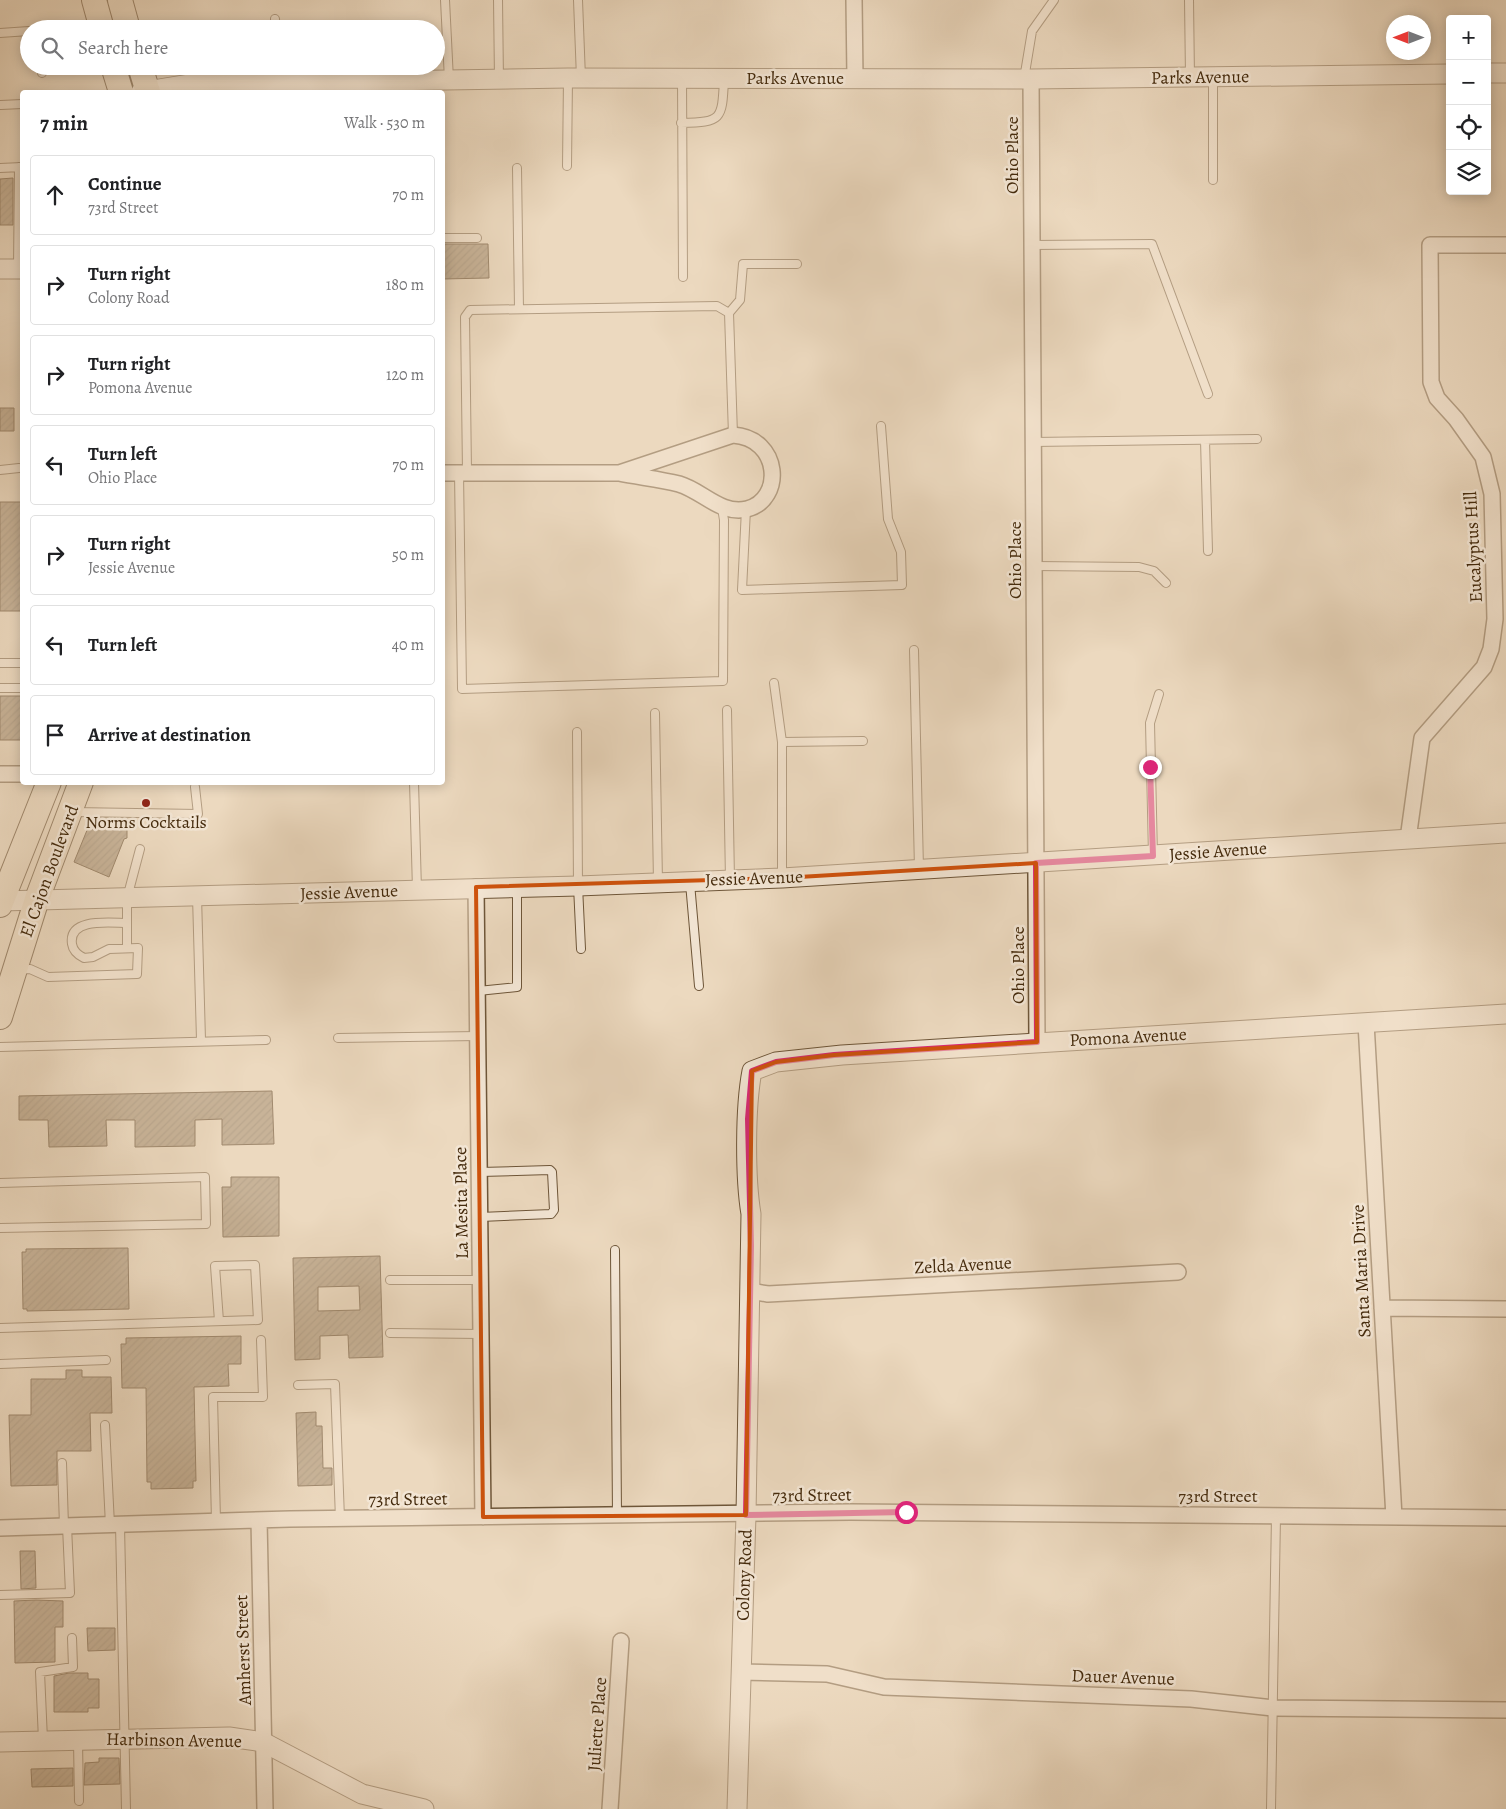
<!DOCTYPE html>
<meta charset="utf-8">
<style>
body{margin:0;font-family:Alegreya,serif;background:#f2f2f2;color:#202124}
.controls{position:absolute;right:15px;top:15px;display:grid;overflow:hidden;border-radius:5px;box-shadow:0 2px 12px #0003}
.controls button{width:45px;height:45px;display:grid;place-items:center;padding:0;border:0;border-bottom:1px solid #e0e0e0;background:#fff;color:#202124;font:25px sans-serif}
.compass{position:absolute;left:1386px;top:15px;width:45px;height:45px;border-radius:50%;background:#fff;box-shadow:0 2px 12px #0003;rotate:270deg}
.stop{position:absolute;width:15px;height:15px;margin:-11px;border:4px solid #db2777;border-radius:50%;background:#fff}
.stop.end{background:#db2777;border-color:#fff;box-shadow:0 1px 5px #0008}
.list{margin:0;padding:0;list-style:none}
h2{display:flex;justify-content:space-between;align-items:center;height:65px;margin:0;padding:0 20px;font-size:21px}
h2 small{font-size:16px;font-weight:400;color:#757577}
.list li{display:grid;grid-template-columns:32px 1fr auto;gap:15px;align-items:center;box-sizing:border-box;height:80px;margin:0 10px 10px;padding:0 10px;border:1px solid #e0e0e0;border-radius:5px}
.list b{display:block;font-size:19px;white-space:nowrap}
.list p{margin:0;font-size:16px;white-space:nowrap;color:#757577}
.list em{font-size:16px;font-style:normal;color:#757577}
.icon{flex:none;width:28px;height:28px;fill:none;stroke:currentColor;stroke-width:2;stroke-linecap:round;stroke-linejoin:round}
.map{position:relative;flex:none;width:1506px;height:1809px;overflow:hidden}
.search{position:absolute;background:#fff;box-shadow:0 2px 12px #0003;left:20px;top:20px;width:425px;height:55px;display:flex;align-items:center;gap:12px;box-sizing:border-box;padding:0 18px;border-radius:28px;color:#757577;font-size:19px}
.panel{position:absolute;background:#fff;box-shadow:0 2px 12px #0003;left:20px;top:90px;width:425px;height:695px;border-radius:5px}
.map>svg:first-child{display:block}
.building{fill:url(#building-hatch);stroke:#442a0c;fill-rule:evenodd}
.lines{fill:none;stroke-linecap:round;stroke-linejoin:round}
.service-casing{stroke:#6e5639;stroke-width:10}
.minor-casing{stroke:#6e5639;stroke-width:18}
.tertiary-casing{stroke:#6e5639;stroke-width:21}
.primary-casing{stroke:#442a0c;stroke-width:26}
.service{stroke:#f3e6d5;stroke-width:8}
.minor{stroke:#f3e6d5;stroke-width:15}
.tertiary{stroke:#f3e6d5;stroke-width:19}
.primary{stroke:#ecd9bf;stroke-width:24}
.route{stroke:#db2777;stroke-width:6}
.marked{fill:none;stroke:#cf520c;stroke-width:4;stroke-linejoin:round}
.poi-dot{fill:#8f2418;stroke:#f3e6d5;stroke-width:2}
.labels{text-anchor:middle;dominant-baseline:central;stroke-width:5;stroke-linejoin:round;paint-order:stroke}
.street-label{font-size:18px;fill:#442a0c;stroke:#f3e6d5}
.poi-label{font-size:18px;fill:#442a0c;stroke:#f3e6d5}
</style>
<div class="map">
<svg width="1506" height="1809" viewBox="0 0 1506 1809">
<defs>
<pattern id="building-hatch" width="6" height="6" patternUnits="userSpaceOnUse" patternTransform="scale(1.25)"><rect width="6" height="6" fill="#9b8569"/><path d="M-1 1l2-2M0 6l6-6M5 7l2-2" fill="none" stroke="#806d55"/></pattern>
</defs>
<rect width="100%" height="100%" fill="#ecd9bf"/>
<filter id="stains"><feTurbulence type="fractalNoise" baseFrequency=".004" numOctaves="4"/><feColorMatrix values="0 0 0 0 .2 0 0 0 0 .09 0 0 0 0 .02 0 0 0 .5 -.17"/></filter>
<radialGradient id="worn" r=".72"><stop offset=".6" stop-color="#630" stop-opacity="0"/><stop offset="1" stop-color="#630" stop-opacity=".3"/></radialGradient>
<path class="building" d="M13,178V225H0V179Z
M442,244H488L489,278L442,279Z
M0,408H14V431H0Z
M0,502H22V611H0Z
M0,696H22V740H0Z
M92,818H127V838L124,839L109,877L74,862Z
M272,1091L274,1144L222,1145V1119L195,1120V1146L135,1147V1120H106L107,1146L49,1147L48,1120H19V1096Z
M231,1177H279V1236L223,1237L222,1187H231Z
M128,1248L129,1309L27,1311V1309H23L22,1252H26V1249Z
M380,1256L383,1357L349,1358L348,1335L320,1336V1359L295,1360L293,1258ZM359,1286L360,1310L318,1311V1287Z
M241,1336V1364H228L229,1386L194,1387L196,1481H193V1488L151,1489V1482H147L146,1388H122L121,1344H126V1338Z
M66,1370H82V1377H111L112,1413H90L91,1451H57V1485L11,1486L9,1415H31V1379H66Z
M316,1412V1426H322L323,1468H332V1485L298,1486L296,1413Z
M20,1551H35L36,1588L21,1589Z
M36,1600L63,1601V1627H55V1662L15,1663L14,1601Z
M87,1628H115V1650L88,1651Z
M69,1673H88V1679H99V1708H88V1712H54V1676Z
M99,1758H119L120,1784L84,1785L85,1763L99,1762Z
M73,1768V1786L32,1787L31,1769Z"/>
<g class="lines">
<g class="service-casing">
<path id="service" d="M445,0L449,80
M498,0L499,80
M578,0L581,78
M1189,0L1190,77
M275,19L276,29
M70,29L98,23
M0,33L29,31
M276,66V83
M42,73V66
M682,78L683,277
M1024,79L1032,31L1054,0
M1,105L22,104
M681,123C722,122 722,120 724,80
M567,166L568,78
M0,168L22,167
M517,168L519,309
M1213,180V77
M442,238H477
M1032,245L1152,244L1208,394
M18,269L19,167
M729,313L740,300L743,264H797
M1205,440L1208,551
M1033,442L1257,439
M0,470L19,468
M459,472L462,689L723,681L724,520L722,508
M467,472L465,317L470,310L717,306L729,313L733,435
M746,509L742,590L902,585L901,552L888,519L881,426
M1034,566L1139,567L1154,571L1166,583
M914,650L919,869
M0,663H22
M774,683L782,742
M0,688H22
M727,710L730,880
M655,713L658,882
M577,732L578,886L581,949
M414,782L417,890
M73,812L198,814L195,787
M1153,856L1150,723L1159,694
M782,878V742L863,741
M690,883L699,986
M197,896L201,1040
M127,923V948
M18,970L30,969L48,977L137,974L138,948L109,949L93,957L84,958C78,955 73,951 72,944C68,917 111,923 127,923V898L140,849
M478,991L517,987V889
M338,1038L478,1036
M0,1047L266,1040
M480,1172L550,1170L552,1172L554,1210L551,1214L480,1217
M0,1183L205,1177L206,1224L0,1228
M615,1250L617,1516
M390,1280H481
M0,1328L258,1320L255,1265L215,1266L219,1321
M390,1333L481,1334
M0,1364L106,1360
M298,1385L335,1384L340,1519
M105,1425L110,1525
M62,1463L64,1526
M216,1521L213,1397H263L261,1340
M120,1525L126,1809
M0,1595L70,1593L67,1526
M43,1740L40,1672L73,1667L72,1638
M78,1741L79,1801
M1271,1809L1276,1516"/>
</g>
<g class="minor-casing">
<path id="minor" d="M854,0L855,78
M1031,79L1037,1042
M733,435C781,438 784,500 747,509C720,515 703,491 679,484C660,479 638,477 619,473Z
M442,473H619
M0,774H22
M1408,839L1422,738L1484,667L1491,649L1495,619L1492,494L1483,457L1456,419L1437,398L1431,382L1430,245H1506
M476,887L483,1517
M1366,1023L1394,1517
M750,1291L768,1294L1178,1272
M1382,1308L1506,1309
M259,1520L265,1809
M0,1528L290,1519L851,1512L1506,1518
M740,1672L827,1674L884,1687L1191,1699L1273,1708L1506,1710
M610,1809L621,1641"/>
</g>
<g class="tertiary-casing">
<path id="tertiary" d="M1487,73H1506
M141,92L190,84L568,78L1031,79L1450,74
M0,269H22
M1,901L578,886L782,878L1506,833
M0,1742L229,1737L263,1742L362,1794L424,1809
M737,1809L746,1515L751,1214C745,1177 745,1108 752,1071L776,1062L842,1055L1506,1014"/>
</g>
<g class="primary-casing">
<path id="primary" d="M94,0L102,29
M120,0L128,29
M113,66L121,92
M140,66L148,92
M0,905L49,782
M0,1017L37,899L81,782"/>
</g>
<use href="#service" class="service"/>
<use href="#minor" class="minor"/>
<use href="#tertiary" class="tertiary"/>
<use href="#primary" class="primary"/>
</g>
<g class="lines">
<path class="route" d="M906,1512L746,1515L751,1246L748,1119L752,1071L776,1062L834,1055L1037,1042L1036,863L1153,856L1150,767"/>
</g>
<path d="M0 0H1506V1809H0ZM1036,863L1037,1042L834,1055L776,1062L752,1071L746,1515L483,1517L476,887L782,878Z" fill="#ecd9bf" fill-opacity=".55" fill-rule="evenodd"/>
<path class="marked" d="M1036,863L1037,1042L834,1055L776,1062L752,1071L746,1515L483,1517L476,887L782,878Z"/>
<circle class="poi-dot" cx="146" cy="803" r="5"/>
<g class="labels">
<g class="street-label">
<text transform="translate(1200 77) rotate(-1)">Parks Avenue</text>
<text x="795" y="78">Parks Avenue</text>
<text transform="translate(1012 155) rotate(-90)">Ohio Place</text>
<text transform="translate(1473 547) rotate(-93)">Eucalyptus Hill</text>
<text transform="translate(1015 560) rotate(-90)">Ohio Place</text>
<text transform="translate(1218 851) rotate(-4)">Jessie Avenue</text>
<text transform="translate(49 871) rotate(-70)">El Cajon Boulevard</text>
<text transform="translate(754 878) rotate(-2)">Jessie Avenue</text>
<text transform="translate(349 892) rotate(-2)">Jessie Avenue</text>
<text transform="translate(1018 965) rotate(-90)">Ohio Place</text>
<text transform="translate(1128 1037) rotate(-3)">Pomona Avenue</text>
<text transform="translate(461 1203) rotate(-91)">La Mesita Place</text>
<text transform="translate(963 1265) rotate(-3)">Zelda Avenue</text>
<text transform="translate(1361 1271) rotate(-93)">Santa Maria Drive</text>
<text transform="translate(812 1495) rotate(-1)">73rd Street</text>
<text x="1218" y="1496">73rd Street</text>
<text transform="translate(408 1499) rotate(-1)">73rd Street</text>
<text transform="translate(744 1575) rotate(-88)">Colony Road</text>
<text transform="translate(243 1650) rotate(-92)">Amherst Street</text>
<text transform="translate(1123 1677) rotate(2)">Dauer Avenue</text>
<text transform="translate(597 1724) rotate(-86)">Juliette Place</text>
<text transform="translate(174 1740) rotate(1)">Harbinson Avenue</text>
</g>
<g class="poi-label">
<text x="146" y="822">Norms Cocktails</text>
</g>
</g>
<rect width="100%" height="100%" filter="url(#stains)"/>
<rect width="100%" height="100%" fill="url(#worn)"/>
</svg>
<div class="controls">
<button>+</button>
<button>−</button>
<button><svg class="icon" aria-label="locate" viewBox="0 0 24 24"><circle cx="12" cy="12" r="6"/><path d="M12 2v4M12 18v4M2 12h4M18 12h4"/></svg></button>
<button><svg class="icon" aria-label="layers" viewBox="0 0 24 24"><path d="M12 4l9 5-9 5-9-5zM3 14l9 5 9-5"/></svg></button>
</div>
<svg class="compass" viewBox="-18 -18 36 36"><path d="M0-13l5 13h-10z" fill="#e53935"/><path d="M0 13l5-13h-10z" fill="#757577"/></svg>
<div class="stop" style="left:906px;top:1512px"></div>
<div class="stop end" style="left:1150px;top:767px"></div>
<div class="search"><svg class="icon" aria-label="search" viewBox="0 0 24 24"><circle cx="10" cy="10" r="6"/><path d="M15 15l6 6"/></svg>Search here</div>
<section class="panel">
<h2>7 min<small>Walk · 530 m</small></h2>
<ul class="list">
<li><svg class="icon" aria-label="ahead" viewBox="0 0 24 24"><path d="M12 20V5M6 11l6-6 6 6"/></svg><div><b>Continue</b><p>73rd Street</p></div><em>70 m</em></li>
<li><svg class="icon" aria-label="right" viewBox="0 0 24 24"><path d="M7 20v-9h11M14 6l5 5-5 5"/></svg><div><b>Turn right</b><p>Colony Road</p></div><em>180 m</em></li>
<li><svg class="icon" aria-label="right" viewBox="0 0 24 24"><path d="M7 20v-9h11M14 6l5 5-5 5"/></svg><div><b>Turn right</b><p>Pomona Avenue</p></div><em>120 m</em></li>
<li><svg class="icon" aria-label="left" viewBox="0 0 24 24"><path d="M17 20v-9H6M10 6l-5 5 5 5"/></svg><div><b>Turn left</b><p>Ohio Place</p></div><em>70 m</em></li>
<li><svg class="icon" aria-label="right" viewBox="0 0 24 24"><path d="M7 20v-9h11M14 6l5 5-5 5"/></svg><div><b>Turn right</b><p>Jessie Avenue</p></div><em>50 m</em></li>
<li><svg class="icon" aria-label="left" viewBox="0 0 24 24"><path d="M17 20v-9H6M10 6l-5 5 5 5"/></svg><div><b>Turn left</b></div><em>40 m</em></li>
<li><svg class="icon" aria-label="arrive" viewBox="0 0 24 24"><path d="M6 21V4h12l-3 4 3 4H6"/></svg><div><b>Arrive at destination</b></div></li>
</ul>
</section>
</div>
